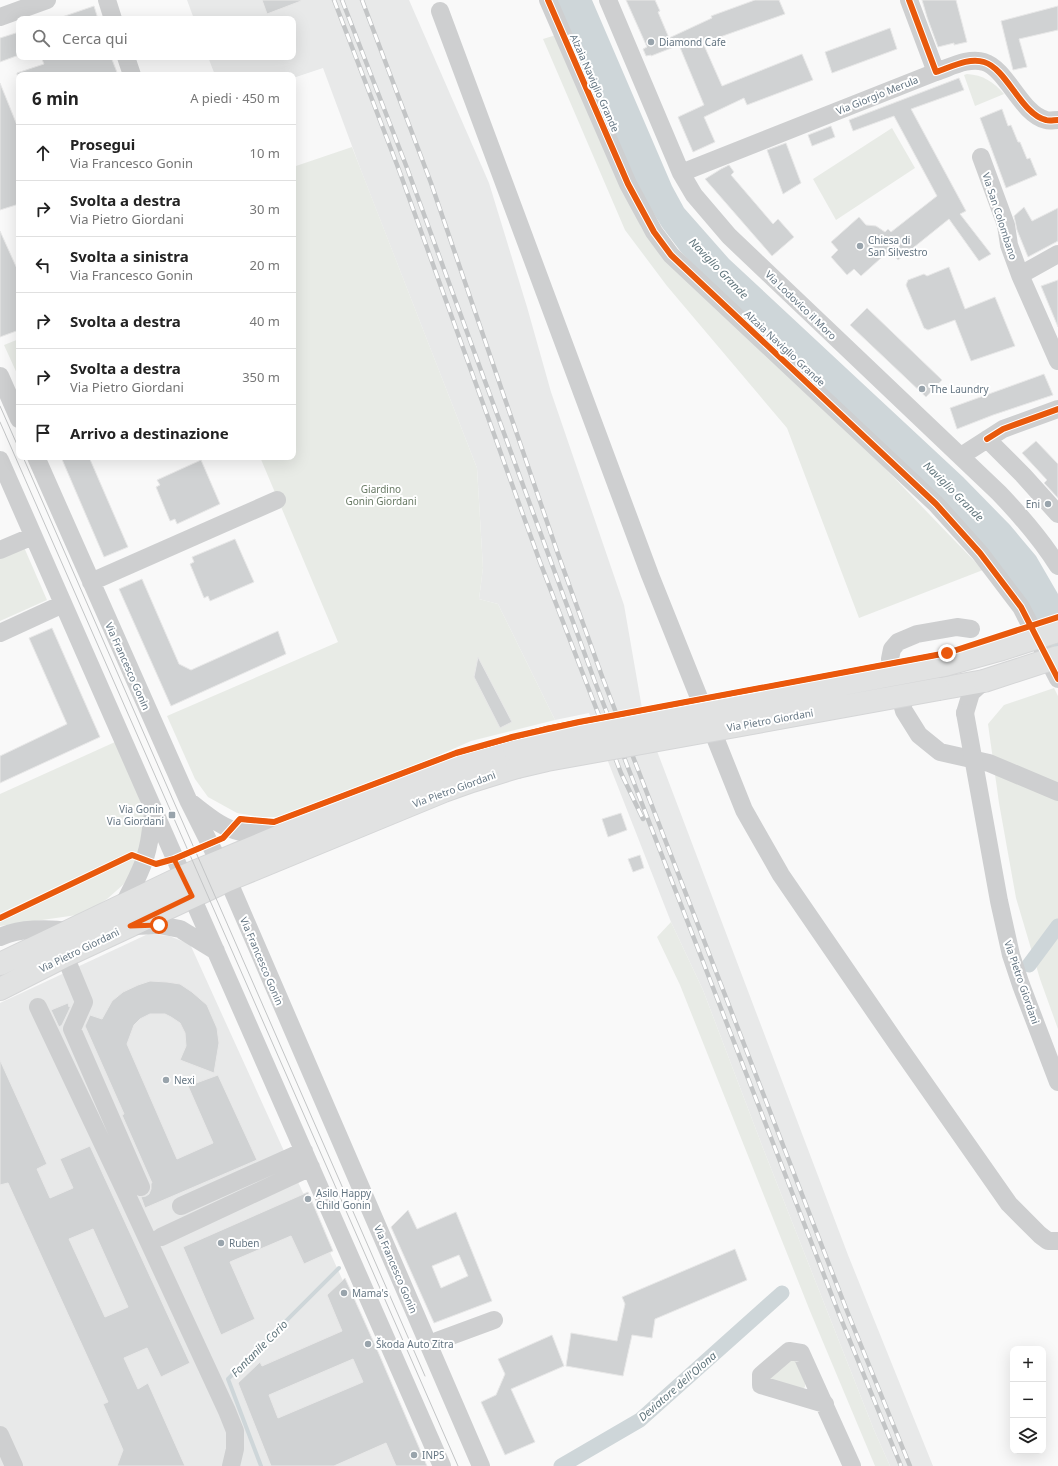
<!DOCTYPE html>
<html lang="it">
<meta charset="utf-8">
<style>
body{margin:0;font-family:"Noto Sans",sans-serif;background:#f6f6f6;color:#222}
.controls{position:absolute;right:12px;bottom:12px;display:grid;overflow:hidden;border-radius:8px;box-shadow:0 4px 16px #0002}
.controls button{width:36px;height:36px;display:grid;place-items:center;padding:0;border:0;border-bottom:1px solid #e0e0e0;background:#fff;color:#222;font:20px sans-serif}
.stop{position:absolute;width:12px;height:12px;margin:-9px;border:3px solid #ea580c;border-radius:50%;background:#fff}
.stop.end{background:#ea580c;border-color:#fff;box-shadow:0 1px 4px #0008}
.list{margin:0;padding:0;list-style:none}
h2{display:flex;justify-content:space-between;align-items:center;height:52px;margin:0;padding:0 16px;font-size:17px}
h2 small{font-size:13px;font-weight:400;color:#767676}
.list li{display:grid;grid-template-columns:26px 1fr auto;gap:12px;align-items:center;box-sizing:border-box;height:56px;padding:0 16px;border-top:1px solid #e0e0e0}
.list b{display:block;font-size:15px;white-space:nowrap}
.list p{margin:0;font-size:13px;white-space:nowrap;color:#767676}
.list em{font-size:13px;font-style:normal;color:#767676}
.icon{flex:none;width:22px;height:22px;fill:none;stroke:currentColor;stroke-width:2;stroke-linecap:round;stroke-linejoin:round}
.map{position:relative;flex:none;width:1058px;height:1466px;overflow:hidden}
.search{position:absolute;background:#fff;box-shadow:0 4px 16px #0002;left:16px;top:16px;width:280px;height:44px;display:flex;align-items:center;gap:10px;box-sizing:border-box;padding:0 14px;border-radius:8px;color:#767676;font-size:15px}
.panel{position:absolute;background:#fff;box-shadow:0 4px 16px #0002;left:16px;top:72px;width:280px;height:388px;border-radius:8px}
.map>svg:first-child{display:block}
.built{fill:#e8e9e9}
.green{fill:#e8ebe6}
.water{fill:#ced6d9}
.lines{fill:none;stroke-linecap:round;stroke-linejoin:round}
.stream{stroke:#ced6d9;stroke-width:4}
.canal{stroke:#ced6d9;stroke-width:15}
.building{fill:#d0d2d3;stroke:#e8e8e8;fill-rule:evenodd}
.major-casing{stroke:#d5d6d7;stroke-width:24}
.minor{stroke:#cecfd0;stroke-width:18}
.major{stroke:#e1e2e2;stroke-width:22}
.tram{stroke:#c3c5c6;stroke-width:1}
.rail-casing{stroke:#c3c5c6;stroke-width:4.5}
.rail{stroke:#fff;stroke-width:3;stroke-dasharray:9;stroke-linecap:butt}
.major-bridge-casing{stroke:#d5d6d7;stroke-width:24;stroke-linecap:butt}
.minor-bridge{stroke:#cecfd0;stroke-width:18}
.major-bridge{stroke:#e1e2e2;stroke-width:22}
.cycleway-casing{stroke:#fff;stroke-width:8}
.cycleway{stroke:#e8590c;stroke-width:6}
.route{stroke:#ea580c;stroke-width:5}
.poi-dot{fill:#99a4ac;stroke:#fff;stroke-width:1.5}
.labels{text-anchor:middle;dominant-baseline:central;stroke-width:4;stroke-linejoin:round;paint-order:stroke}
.poi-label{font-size:10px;fill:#657683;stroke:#fff;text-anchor:start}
.street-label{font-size:10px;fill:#657683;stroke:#fff}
.park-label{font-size:10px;fill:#687a64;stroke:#fff}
.water-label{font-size:11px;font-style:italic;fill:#60757c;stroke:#fff}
</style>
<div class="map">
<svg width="1058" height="1466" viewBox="0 0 1058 1466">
<rect width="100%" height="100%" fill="#f9f9f9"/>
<path class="built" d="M187,0H409L489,183L527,307L551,392L624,605L643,714L848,1255L933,1466H890L874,1430L763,1148L703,990L671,922L589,713L555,720L498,604L479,599L483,568L477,468L362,173L323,68L293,78V75H215L208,57H293V19H194Z
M148,934L169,936L190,944L427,1466H0V1003Z"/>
<path class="green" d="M556,35L642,229L877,460L983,570L859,618L787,428L667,286L625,230L543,39Z
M967,74C983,75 994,82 1004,94L975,106L964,75Z
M892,128L915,168L836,220L813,179Z
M352,147L477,468L483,568L479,599L498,604L555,720L471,741L419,764L279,817H261L237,813L208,797L195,779L167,716L338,642L260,457H293V167Z
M19,339V378L4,345Z
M23,545L47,600L0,621V555Z
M1054,688L1058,696V1029L1040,979L1016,898L999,803L988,724L1004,705Z
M115,742L139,796L143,814L144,833L134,868L124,884L107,899L95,907L77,915L0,926V794Z
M671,922L703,990L763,1148L874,1430L890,1466H875L810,1311L680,985L657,937Z
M789,1358L795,1359L805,1383V1387L801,1390L770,1382V1374Z"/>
<path class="water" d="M556,0H592L672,186L684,208L729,259L963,477L1010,525L1036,556L1058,594V670L1021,599L681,252L662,227L629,173Z"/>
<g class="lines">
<path class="stream" d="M261,1466L228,1379L339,1268"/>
<path class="canal" d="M1029,965L1058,926
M561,1466L640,1420L782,1293"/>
</g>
<path class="building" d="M262,0H301V1L267,14Z
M626,0H655L660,11L658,12L669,38L712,18L711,16L755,0H779L785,14L703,43L722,86L802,54L813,80L747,105L744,98L704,117L715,142L693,152L678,117L704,105L679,45L651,56V55L646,56L643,49L647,47Z
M922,0H956L967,42L954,45V43L938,47L927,17Z
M94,6L98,19H63L62,17Z
M1058,6V30L1019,39L1027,67L1013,70L1001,21Z
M890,28L897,49L832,73L825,52Z
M19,32V55L0,62V38Z
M41,57H111L118,75H17V73L44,64Z
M959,78L964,90L911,109L966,211L960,214L991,254L979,261L949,219L898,260L890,250L861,276L854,269L847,275L831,257L838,250L831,242L859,217L866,225L876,226L885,232L888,229L891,232L937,196L894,116L853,131L849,120Z
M0,83L19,130V204L0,210Z
M1002,109L1008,126L1011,125L1018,142H1020L1027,159L1030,158L1037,175L1006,188L980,118Z
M831,126L835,137L812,146L808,135Z
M786,143L801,183L783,194L767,150Z
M729,165L734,172L731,175L773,224L778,219L794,237L772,256L705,179L721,169Z
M1024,207L1032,221L1058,208V241L1028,257L1017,230L1014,216Z
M0,231L19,273V330L0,337Z
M949,267L965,309L995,297L1015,346L971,361L955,320L928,330L924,328L906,285L908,280L924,274L927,276Z
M1058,280V327L1041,286Z
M867,308L942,380L926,397L850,325Z
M1044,374L1053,395L993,415L957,429L950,408Z
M1036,441L1058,464V498L1044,483L1047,480L1022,453Z
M61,457H89L128,547L104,557Z
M201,460L220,504L177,524L175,519L170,521L156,487L160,485L157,480Z
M235,539L254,582L210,601L208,596L204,598L190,564L194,562L192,557Z
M142,579L179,664L191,670L278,631L286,654L171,706L119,589Z
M52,628L100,737L0,783V756L67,724L29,638Z
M478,657L512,722L500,728L474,677Z
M621,813L627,830L608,837L602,819Z
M640,855L644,868L633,872L628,859Z
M150,981L167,982L180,984L192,992L207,1005L217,1028L219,1043L214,1073L180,1060L186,1046L185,1033L180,1023L171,1017L165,1014H150L140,1019L134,1025L127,1044L177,1159L213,1143L188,1086L218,1075L257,1160L145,1208L141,1197L146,1196L149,1194L151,1189V1183H152L122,1115L124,1114L85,1026L90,1015L102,1019L112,1001L123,992L138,985Z
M68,1003L69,1007L71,1006L62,1025L59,1027L51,1010Z
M0,1060L47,1164L37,1169L50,1198L73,1188L60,1159L90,1146L190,1363L161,1377L147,1348L124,1358L138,1389L148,1383L185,1466H117L123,1450L103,1404L108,1402L8,1183L0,1185ZM93,1229L128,1307L105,1317L69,1239Z
M308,1192L333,1251L304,1264L291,1236L230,1262L255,1319L221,1335L183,1247Z
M408,1210L417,1229L456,1212L492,1301L434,1323L391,1227ZM459,1255L468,1276L441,1288L432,1266Z
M735,1249L747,1280L655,1319L652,1338L632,1335L623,1376L566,1366L571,1333L617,1341L625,1304L622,1297Z
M345,1278L379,1354L427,1466H396L386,1443L334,1466H271L238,1383L260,1362L262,1366L342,1331L327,1295ZM353,1359L363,1382L278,1418L269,1395Z
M552,1335L564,1366L511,1389L535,1442L505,1455L481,1402L496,1395L505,1374L498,1359Z"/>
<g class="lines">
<g class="major-casing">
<path id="major" d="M939,689L984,681
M0,964L182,877L292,831L440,773L471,761L514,749
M0,989L65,956L228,880L444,791L472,781L517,767"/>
</g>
<path class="minor" d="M107,0L113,19
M548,0L628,184L654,232L671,255L936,504L980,553L1021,607L1058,679
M608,0L681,173L694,195L729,236L999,493C1021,516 1041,539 1058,566
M909,0L936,72
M440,11L650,575L744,810L781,875L897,1044L1009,1204L1040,1235L1048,1241H1058
M0,17L47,0
M126,57L132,75
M981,157L1006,225L1009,245L1020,275L1058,361
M681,173L936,72C951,67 969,57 984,62C1007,69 1021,114 1046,120C1049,121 1054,120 1058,120
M1020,275L1058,254
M0,376L19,419
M987,439L1023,475L1058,514
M961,456L1003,429L1058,409
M36,457L189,802L228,880L481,1466
M0,460L442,1466
M0,550L33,536
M91,582L277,500
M971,629L957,627L917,634L898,642L892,649L890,659L904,711L919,735L940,752L989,763L1058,792
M0,633L63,604
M965,713L971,693L984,681
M190,802C205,813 222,829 241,832C255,834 271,832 286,831
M123,905C129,894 135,883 140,871C149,852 151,831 153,810
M134,926L159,925L180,929L216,951
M0,937C19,928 48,928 69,931
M65,956L84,1002L72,1029L141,1187
M38,1007L127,1195L227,1411L235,1431V1449L231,1466
M181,1206L304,1151
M161,1237L311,1167
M427,1343L437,1341L494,1320
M825,1404L761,1385V1375L789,1351L801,1353L852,1466
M0,1435L14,1466"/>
<use href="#major" class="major"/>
<path class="tram" d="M0,406L19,449
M0,422L458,1466
M23,457L425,1376"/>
<g class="rail-casing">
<path id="rail" d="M334,0L399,170L540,562L621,773L643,819
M342,0L407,168L595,682L839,1314L901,1466
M362,0L431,183L558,554L603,679L847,1311L910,1466"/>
</g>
<use href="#rail" class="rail"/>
<g class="major-bridge-casing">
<path id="major-bridge" d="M984,681L1058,657
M514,749L541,741L945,665L999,650L1058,631
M517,767L547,760L939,689"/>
</g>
<path class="minor-bridge" d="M965,713L999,901L1011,955L1021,985L1058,1082"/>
<use href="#major-bridge" class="major-bridge"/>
<g class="cycleway-casing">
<path id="cycleway" d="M548,0L628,184L654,232L671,255L936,504L980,553L1021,607L1058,679
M909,0L936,72C951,67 969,57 984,62C1007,69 1021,114 1046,120C1049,121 1054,120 1058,120
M987,439L1003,429L1058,409
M0,918L132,855L156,864L174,859L223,838L240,819L274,822L456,753L512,737L579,722L947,653L1058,617"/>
</g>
<use href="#cycleway" class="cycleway"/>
</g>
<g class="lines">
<path class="route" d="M159,925L130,926L192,896L174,859L223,838L240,819L274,822L456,753L548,728L947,653"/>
</g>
<g class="poi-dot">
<circle cx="651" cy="42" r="4"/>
<circle cx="860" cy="246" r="4"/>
<circle cx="922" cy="389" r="4"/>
<circle cx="1048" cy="504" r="4"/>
<rect x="168" y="811" width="8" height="8" rx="2"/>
<circle cx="166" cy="1080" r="4"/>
<circle cx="308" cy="1199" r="4"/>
<circle cx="221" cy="1243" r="4"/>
<circle cx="344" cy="1293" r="4"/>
<circle cx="368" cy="1344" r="4"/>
<circle cx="414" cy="1455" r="4"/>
</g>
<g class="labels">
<g class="poi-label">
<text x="659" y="42">Diamond Cafe</text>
<text x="868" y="240">Chiesa di<tspan x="868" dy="12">San Silvestro</tspan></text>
<text x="930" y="389">The Laundry</text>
<text x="1040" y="504" text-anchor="end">Eni</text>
<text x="164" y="809" text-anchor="end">Via Gonin<tspan x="164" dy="12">Via Giordani</tspan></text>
<text x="174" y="1080">Nexi</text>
<text x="316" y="1193">Asilo Happy<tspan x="316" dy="12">Child Gonin</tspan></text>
<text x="229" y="1243">Ruben</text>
<text x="352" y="1293">Mama's</text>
<text x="376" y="1344">Škoda Auto Zitra</text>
<text x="422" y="1455">INPS</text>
</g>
<g class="street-label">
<text transform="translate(595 83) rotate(66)">Alzaia Naviglio Grande</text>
<text transform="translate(877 95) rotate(-22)">Via Giorgio Merula</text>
<text transform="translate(1000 216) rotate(72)">Via San Colombano</text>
<text transform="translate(801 305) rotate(44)">Via Lodovico il Moro</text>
<text transform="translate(785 348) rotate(43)">Alzaia Naviglio Grande</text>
<text transform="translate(128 666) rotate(66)">Via Francesco Gonin</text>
<text transform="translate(770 720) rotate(-10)">Via Pietro Giordani</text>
<text transform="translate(454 789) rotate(-20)">Via Pietro Giordani</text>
<text transform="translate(79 950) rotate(-26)">Via Pietro Giordani</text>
<text transform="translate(262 961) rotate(67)">Via Francesco Gonin</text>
<text transform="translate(1022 982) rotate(71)">Via Pietro Giordani</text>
<text transform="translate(396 1269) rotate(67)">Via Francesco Gonin</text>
</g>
<g class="park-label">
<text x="381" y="489">Giardino<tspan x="381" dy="12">Gonin Giordani</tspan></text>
</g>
<g class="water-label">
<text transform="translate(719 268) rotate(46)">Naviglio Grande</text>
<text transform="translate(954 491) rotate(45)">Naviglio Grande</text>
<text transform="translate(259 1348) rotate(-45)">Fontanile Corio</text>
<text transform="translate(677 1386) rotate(-41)">Deviatore dell'Olona</text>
</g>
</g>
</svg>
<div class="controls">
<button>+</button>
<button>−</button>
<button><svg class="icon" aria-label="layers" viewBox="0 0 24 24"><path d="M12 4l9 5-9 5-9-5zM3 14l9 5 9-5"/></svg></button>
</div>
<div class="stop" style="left:159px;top:925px"></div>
<div class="stop end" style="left:947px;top:653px"></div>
<div class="search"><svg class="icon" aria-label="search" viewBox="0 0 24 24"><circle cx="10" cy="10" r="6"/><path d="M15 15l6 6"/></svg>Cerca qui</div>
<section class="panel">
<h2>6 min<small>A piedi · 450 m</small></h2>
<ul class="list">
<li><svg class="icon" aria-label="ahead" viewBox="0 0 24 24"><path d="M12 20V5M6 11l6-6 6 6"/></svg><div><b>Prosegui</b><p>Via Francesco Gonin</p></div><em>10 m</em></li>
<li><svg class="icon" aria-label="right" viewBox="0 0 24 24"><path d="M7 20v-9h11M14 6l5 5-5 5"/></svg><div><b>Svolta a destra</b><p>Via Pietro Giordani</p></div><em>30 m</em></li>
<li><svg class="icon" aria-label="left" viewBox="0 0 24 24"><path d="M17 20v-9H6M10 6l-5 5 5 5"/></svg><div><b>Svolta a sinistra</b><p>Via Francesco Gonin</p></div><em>20 m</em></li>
<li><svg class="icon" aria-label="right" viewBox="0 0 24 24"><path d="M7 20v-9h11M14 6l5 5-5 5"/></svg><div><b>Svolta a destra</b></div><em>40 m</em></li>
<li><svg class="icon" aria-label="right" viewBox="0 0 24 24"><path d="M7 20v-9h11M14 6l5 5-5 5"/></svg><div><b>Svolta a destra</b><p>Via Pietro Giordani</p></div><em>350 m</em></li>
<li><svg class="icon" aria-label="arrive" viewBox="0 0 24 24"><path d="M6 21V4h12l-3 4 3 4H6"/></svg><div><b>Arrivo a destinazione</b></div></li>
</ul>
</section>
</div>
